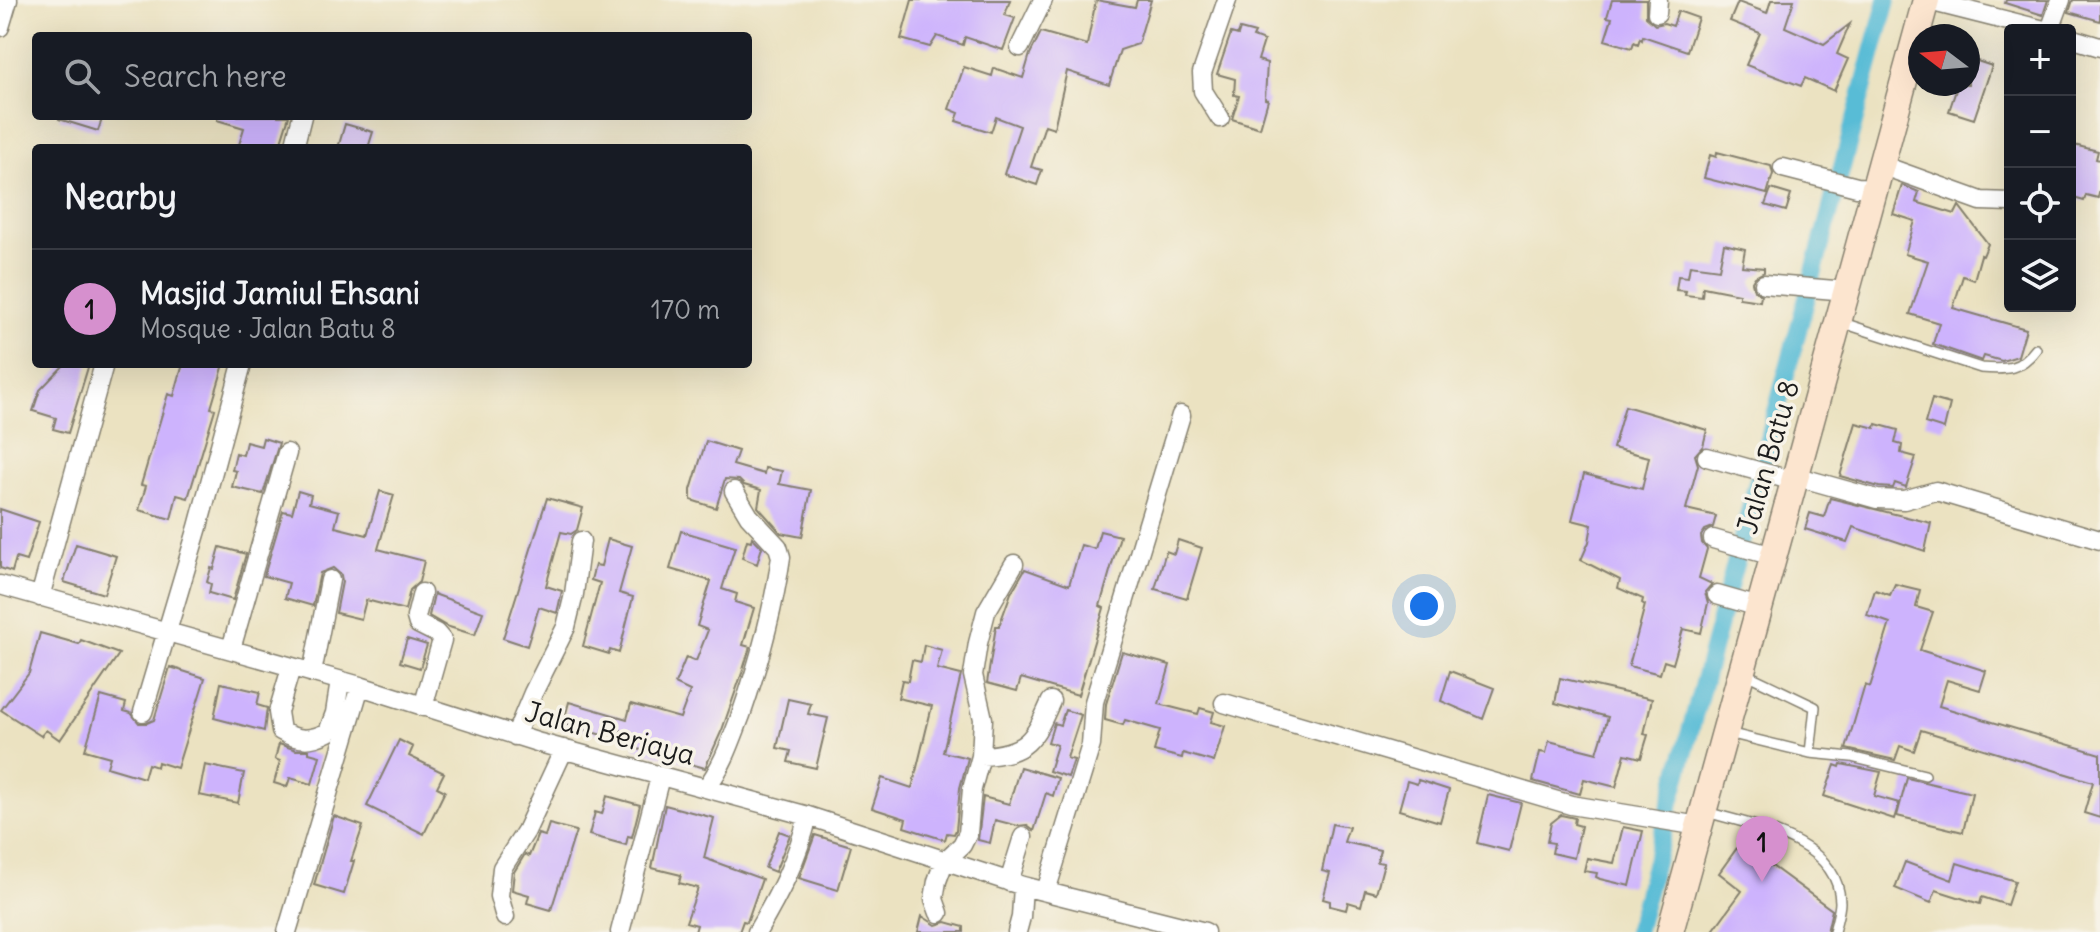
<!DOCTYPE html>
<meta charset="utf-8">
<style>
body{margin:0;font-family:Delius,sans-serif;background:#20242c;color:#f1f3f6}
.controls{position:absolute;right:24px;top:24px;display:grid;overflow:hidden;border-radius:8px;box-shadow:0 8px 32px #0002}
.controls button{width:72px;height:72px;display:grid;place-items:center;padding:0;border:0;border-bottom:2px solid #363941;background:#171b24;color:#f1f3f6;font:40px sans-serif}
.compass{position:absolute;left:1908px;top:24px;width:72px;height:72px;border-radius:50%;background:#171b24;box-shadow:0 8px 32px #0002;rotate:286deg}
.you{position:absolute;left:1424px;top:606px;width:28px;height:28px;margin:-20px;border:6px solid #fff;border-radius:50%;background:#1a73e8;box-shadow:0 0 0 12px #1a73e833}
.badge{display:grid;place-items:center;width:52px;height:52px;border-radius:50%;background:#d690ce;color:#111;font-size:26px;font-weight:700}
.pin{position:absolute;translate:-50% -66px;filter:drop-shadow(0 2px 4px #0008)}
.pin::after{content:'';position:absolute;top:42px;width:28px;height:24px;background:inherit;clip-path:polygon(0 0,100% 0,50% 100%)}
.list{margin:0;padding:0;list-style:none}
h2{display:flex;justify-content:space-between;align-items:center;height:104px;margin:0;padding:0 32px;font-size:34px}
h2 small{font-size:26px;font-weight:400;color:#9ea1a6}
.list li{display:grid;grid-template-columns:52px 1fr auto;gap:24px;align-items:center;box-sizing:border-box;height:120px;padding:0 32px;border-top:2px solid #363941}
.list b{display:block;font-size:30px;white-space:nowrap}
.list p{margin:0;font-size:26px;white-space:nowrap;color:#9ea1a6}
.list em{font-size:26px;font-style:normal;color:#9ea1a6}
.icon{flex:none;width:44px;height:44px;fill:none;stroke:currentColor;stroke-width:2;stroke-linecap:round;stroke-linejoin:round}
.map{position:relative;flex:none;width:2100px;height:932px;overflow:hidden}
.search{position:absolute;background:#171b24;box-shadow:0 8px 32px #0002;left:32px;top:32px;width:720px;height:88px;display:flex;align-items:center;gap:20px;box-sizing:border-box;padding:0 28px;border-radius:8px;color:#9ea1a6;font-size:30px}
.panel{position:absolute;background:#171b24;box-shadow:0 8px 32px #0002;left:32px;top:144px;width:720px;height:224px;border-radius:8px}
.map>svg:first-child{display:block}
.lines{fill:none;stroke-linecap:round;stroke-linejoin:round}
.canal{stroke:#58bcd6;stroke-width:18}
.building{fill:#cdb3fd}
.lane-casing{stroke:#847f6e;stroke-width:12}
.street-casing{stroke:#847f6e;stroke-width:21}
.secondary-casing{stroke:#847f6e;stroke-width:29}
.lane{stroke:#fff;stroke-width:9}
.street{stroke:#fff;stroke-width:18}
.secondary{stroke:#fce5cf;stroke-width:26}
.labels{text-anchor:middle;dominant-baseline:central;stroke-width:7;stroke-linejoin:round;paint-order:stroke}
.street-label{font-size:28px;fill:#1c1c1c;stroke:#f7f3e8}
</style>
<div class="map">
<svg width="2100" height="932" viewBox="0 0 2100 932">
<rect width="100%" height="100%" fill="#f7f3e8"/>
<filter id="ink" filterUnits="userSpaceOnUse"><feTurbulence type="fractalNoise" baseFrequency=".0125" numOctaves="2"/><feDisplacementMap in="SourceGraphic" scale="16" xChannelSelector="R" yChannelSelector="G"/><feConvolveMatrix kernelMatrix="1 2 1 2 8 2 1 2 1" color-interpolation-filters="sRGB"/></filter>
<filter id="wash" filterUnits="userSpaceOnUse"><feTurbulence type="fractalNoise" baseFrequency=".006" numOctaves="4" result="noise"/><feDisplacementMap in="SourceGraphic" scale="32" xChannelSelector="R" yChannelSelector="G"/><feGaussianBlur stdDeviation="1.8" result="paint"/><feColorMatrix in="noise" values="0 0 0 0 0 0 0 0 0 0 0 0 0 0 0 0 0 1.4 0 .05"/><feComposite in="paint" operator="in"/></filter>
<g filter="url(#wash)">
<rect width="100%" height="100%" fill="#ebe2c1"/>
<g class="lines">
<path class="canal" d="M1636,932L1887,0"/>
</g>
<g id="blocks">
<path class="building" d="M912,0H1010L1005,15L1015,18L1003,50L965,37L963,45L937,36L930,47L901,39Z
M1096,0L1135,7L1137,0H1151L1138,44L1120,50L1109,85L1067,71L1054,128L1045,125L1031,167L1042,170L1037,185L1004,174L1020,126L996,117L991,132L956,121L959,113L949,109L964,67L992,76L994,68L1023,78L1030,54L1041,32L1087,45Z
M1612,0H1646V17L1655,25L1664,23L1673,26L1678,11L1698,18L1687,51L1643,36L1642,40L1640,38L1638,44L1634,42L1632,48L1605,40L1612,18L1607,17Z
M1771,0H1794L1785,27L1824,44L1850,24L1837,54L1848,59L1834,91L1805,78L1801,86L1746,65L1760,33L1730,21L1738,2L1767,13Z
M2006,0H2048L2043,15L2005,3Z
M2073,0H2100V21L2069,12Z
M1240,29L1255,33L1253,37L1264,41L1258,60L1267,63L1265,99L1268,100L1260,128L1232,119L1239,96L1234,95L1235,79L1217,74L1231,33L1238,35Z
M1968,58L1992,66L1974,119L1949,111L1958,84H1968Z
M60,116H103L98,131L59,119Z
M218,116H289L279,148H238L244,128L217,120Z
M345,124L373,132L368,148H338Z
M2070,144L2098,151L2096,159L2100,160V189L2098,198L2086,195L2084,201L2070,197Z
M1717,152L1771,166L1773,174L1767,194L1704,178L1710,155L1716,157Z
M1902,185L1919,192L1916,202L1955,214L1959,206L1988,244L1983,256L1981,255L1974,280L1963,276L1953,308L2026,329L2018,356L2002,361L1984,356L1982,361L1933,344L1939,323L1910,314L1928,261L1905,254L1915,221L1893,214Z
M1771,189L1791,195L1786,211L1765,205Z
M1724,244L1745,249L1742,266L1764,268V272L1755,277L1752,282L1754,290L1761,295L1760,301L1739,298V294L1703,287L1702,297L1685,295L1686,291L1676,290L1678,276L1688,277L1690,265L1719,269Z
M65,364H89L68,433L53,429L56,418L33,411L40,390Z
M183,364H224L211,408L215,409L188,498L177,495L171,519L139,510L146,486L141,485L168,394L174,396Z
M1932,399L1950,404L1944,429L1925,423Z
M1625,406L1707,430L1703,446L1695,455L1698,465L1686,509L1716,516L1713,527L1705,530L1701,536L1702,543L1707,549L1699,578L1712,584L1705,592L1708,603L1701,633L1683,629L1673,664L1664,661L1660,674L1629,666L1645,605L1642,603L1643,599L1618,588L1620,580L1581,560L1589,542L1592,525L1572,520L1584,474L1642,489L1649,457L1613,448Z
M1856,423L1875,428L1876,424L1898,430L1895,443L1902,445L1901,453L1916,457L1906,487L1895,483L1893,488L1879,487L1840,476Z
M263,438L279,443L263,494L232,487L236,471L232,470L236,453L243,455L246,442L261,446Z
M706,441L738,451L733,465L764,474L765,468L782,471L779,484L811,490L802,537L781,533L758,507L761,490L744,485L739,480L725,479L716,508L691,500V490Z
M298,491L311,495L309,503L339,511L335,527L367,535L380,491L394,495L378,549L424,561L419,582L410,590L405,610L366,600L361,619L336,613L342,582L341,575L333,568L320,573L313,606L285,598L289,583L264,576L283,511L292,513Z
M547,498L583,508L577,530L571,534L561,532L550,571L546,586L562,591L557,613L539,607L527,646L503,638Z
M1830,498L1931,523L1925,551L1853,527L1847,542L1805,529L1810,513L1824,517Z
M0,509L39,522L26,561L16,558L12,572L0,568Z
M681,531L735,547L722,589L737,594L735,602L754,608L743,645L750,647L742,673L722,730L705,768L634,748L637,735L605,726L602,735L563,724L569,702L627,719L631,704L680,718L690,691L675,684L686,657L696,661L708,630L697,626L711,581L670,569Z
M1100,531L1120,536L1100,606L1104,608L1078,695L1021,678L1017,691L987,683L996,626H999L1011,593L1025,569L1069,585L1081,545L1095,549Z
M752,537L762,547L757,564L742,558L747,540L751,541Z
M608,539L632,546L619,593L633,597L619,653L610,650L609,654L583,646L600,583L591,580L595,565L601,566Z
M1178,540L1202,548L1187,598L1155,589L1166,551L1174,554Z
M76,544L116,556L104,594L64,582Z
M220,547L246,554L233,600L209,593L211,584L207,582L211,568L214,569Z
M1895,584L1920,590L1916,607L1933,612L1920,650L1986,671L1980,690L1947,680L1939,706L2100,754V818L2084,813L2093,782L1921,730L1914,751L1900,746L1895,760L1846,749L1865,685L1870,687L1890,623L1867,615L1875,590L1890,595Z
M434,594L483,612L475,635L446,626L429,616Z
M40,633L79,644L81,640L119,654L60,740L46,730L41,736L1,710L29,673Z
M407,639L427,645L420,668L400,662Z
M924,645L942,650L937,669L961,675L943,752L968,758L960,788L956,830L954,834L947,833L945,840L904,827L906,819L872,808L882,778L912,788L932,706L898,698L902,680L908,681L912,660L921,662Z
M1122,652L1170,665L1159,704L1198,714L1200,708L1214,712L1211,722L1225,726L1214,762L1183,753L1182,758L1154,751L1160,730L1125,720L1123,725L1105,720L1106,704Z
M170,667L205,678L177,768L158,762L157,767L148,764L144,778L107,767L110,757L85,750L101,696L126,703L124,711L131,713L139,723H147L154,720Z
M1450,671L1494,688L1483,719L1441,701Z
M1560,678L1652,699L1644,734L1648,735L1641,758L1625,754L1616,787L1584,779L1580,794L1533,781L1540,752L1546,753L1549,741L1597,753L1608,717L1555,703Z
M221,683L260,692L257,705L267,708L264,731L214,718Z
M788,699L811,704L808,714L828,718L816,768L788,762L791,751L777,748Z
M1065,710L1081,715L1067,758L1074,760L1068,777L1049,771L1057,745L1048,742L1054,723L1060,725Z
M399,740L413,747L409,756L444,773L437,787L445,791L424,834L367,806Z
M279,744L296,750H309V753L320,756L312,784L290,778L287,787L274,783L280,761L275,759Z
M1841,764L1881,772L1874,796L1899,803L1894,819L1824,796L1835,765L1840,767Z
M205,765L244,773L238,803L199,795Z
M1020,767L1058,778L1053,796L1046,793L1034,831L1026,825L1018,826L995,820L990,843L978,840L983,797L1009,804Z
M1907,778L1972,793L1963,832L1897,816Z
M1418,780L1449,790L1440,822L1399,810L1407,781L1417,784Z
M1488,795L1521,803L1509,851L1477,843Z
M607,796L640,805L632,837L628,836L626,845L589,835L595,812L602,814Z
M665,805L714,818L704,858L762,879L747,922L743,921L739,932H695L697,925L686,922L698,888L679,883L681,875L652,868Z
M1561,815L1575,818L1574,824L1581,826L1574,858L1552,853L1554,843L1547,842L1551,823Z
M334,816L363,826L351,861H354L344,894L314,885Z
M549,824L576,831L551,910L527,903L529,895L512,890L514,872L525,854L529,856L538,834L545,836Z
M1332,824L1349,827L1344,842L1380,850L1377,862L1384,863L1376,893L1365,890L1361,906L1348,902L1346,910L1330,906V901L1323,899L1330,873L1322,871Z
M1623,827L1643,831L1630,886L1600,879L1596,877L1597,873L1584,871L1587,858L1614,863Z
M779,831L790,835L775,872L765,868Z
M815,835L851,846L838,890L799,878Z
M1737,848L1758,863L1761,858L1832,910L1827,932H1712L1742,891L1719,873Z
M1905,862L1952,880L1957,863L2015,881L2007,905L1982,897L1980,904L1936,890L1931,903L1895,888Z
M922,916L936,925L946,922L964,927V932H918Z"/>
</g>
</g>
<g filter="url(#ink)">
<use href="#blocks" fill-opacity="0" stroke="#847f6e" stroke-width="2"/>
<g class="lines">
<g class="lane-casing">
<path id="lane" d="M1840,322L1981,368C2007,370 2020,370 2036,349
M1728,733L1810,753L1815,707L1744,673
M1810,753L1851,757L1925,775
M1706,812C1752,825 1839,840 1840,902C1840,911 1836,922 1834,932"/>
</g>
<g class="street-casing">
<path id="street" d="M1925,0L2044,30
M1657,13L1658,0
M0,27L8,0
M2050,30L2061,0
M2070,38L2100,47
M1020,47L1043,0
M1220,118L1203,91L1202,73L1227,0
M294,148L302,116
M1881,165L1981,201L2010,202
M1783,168L1857,187L1875,188
M1764,284L1847,291
M1707,457L1794,481
M1795,476L1877,499L1904,500L1936,491L2100,540
M1713,539L1773,556
M0,585L360,686L540,743L808,816L1023,886L1205,932
M422,593L416,617L418,624L436,633L442,640L423,707
M1717,595L1759,607
M40,597L104,364
M231,649L287,453
M291,668L278,712L281,731C298,741 311,741 328,732L335,713L340,681
M312,673L330,580
M1224,703L1571,805L1699,826
M143,712L198,527L242,364
M515,736L533,693L566,627L574,594L581,541
M981,756C1027,754 1034,740 1051,701
M706,788C723,766 731,741 741,715C759,663 773,612 781,557L778,547L749,516L734,491
M1009,882L1023,837
M1046,891L1091,745L1094,702L1181,415
M939,913L934,899L937,881L944,862L962,845L968,833L972,789L981,756L983,719L973,675L978,643L986,612L1014,564
M505,917L499,896L502,868L526,831L564,749
M287,932L360,686
M620,932L660,777
M757,932C780,893 797,860 808,816
M1017,932L1021,917L1023,886"/>
</g>
<g class="secondary-casing">
<path id="secondary" d="M1670,932C1755,621 1842,311 1926,0"/>
</g>
<use href="#lane" class="lane"/>
<use href="#street" class="street"/>
<use href="#secondary" class="secondary"/>
</g>
</g>
<g class="labels">
<g class="street-label">
<text transform="translate(1768 457) rotate(-74)">Jalan Batu 8</text>
<text transform="translate(610 733) rotate(15)">Jalan Berjaya</text>
</g>
</g>
</svg>
<div class="controls">
<button>+</button>
<button>−</button>
<button><svg class="icon" aria-label="locate" viewBox="0 0 24 24"><circle cx="12" cy="12" r="6"/><path d="M12 2v4M12 18v4M2 12h4M18 12h4"/></svg></button>
<button><svg class="icon" aria-label="layers" viewBox="0 0 24 24"><path d="M12 4l9 5-9 5-9-5zM3 14l9 5 9-5"/></svg></button>
</div>
<svg class="compass" viewBox="-18 -18 36 36"><path d="M0-13l5 13h-10z" fill="#e53935"/><path d="M0 13l5-13h-10z" fill="#9ea1a6"/></svg>
<div class="you"></div>
<div class="pin badge" style="left:1762px;top:882px">1</div>
<div class="search"><svg class="icon" aria-label="search" viewBox="0 0 24 24"><circle cx="10" cy="10" r="6"/><path d="M15 15l6 6"/></svg>Search here</div>
<section class="panel">
<h2>Nearby<small></small></h2>
<ul class="list">
<li><span class="badge">1</span><div><b>Masjid Jamiul Ehsani</b><p>Mosque · Jalan Batu 8</p></div><em>170 m</em></li>
</ul>
</section>
</div>
